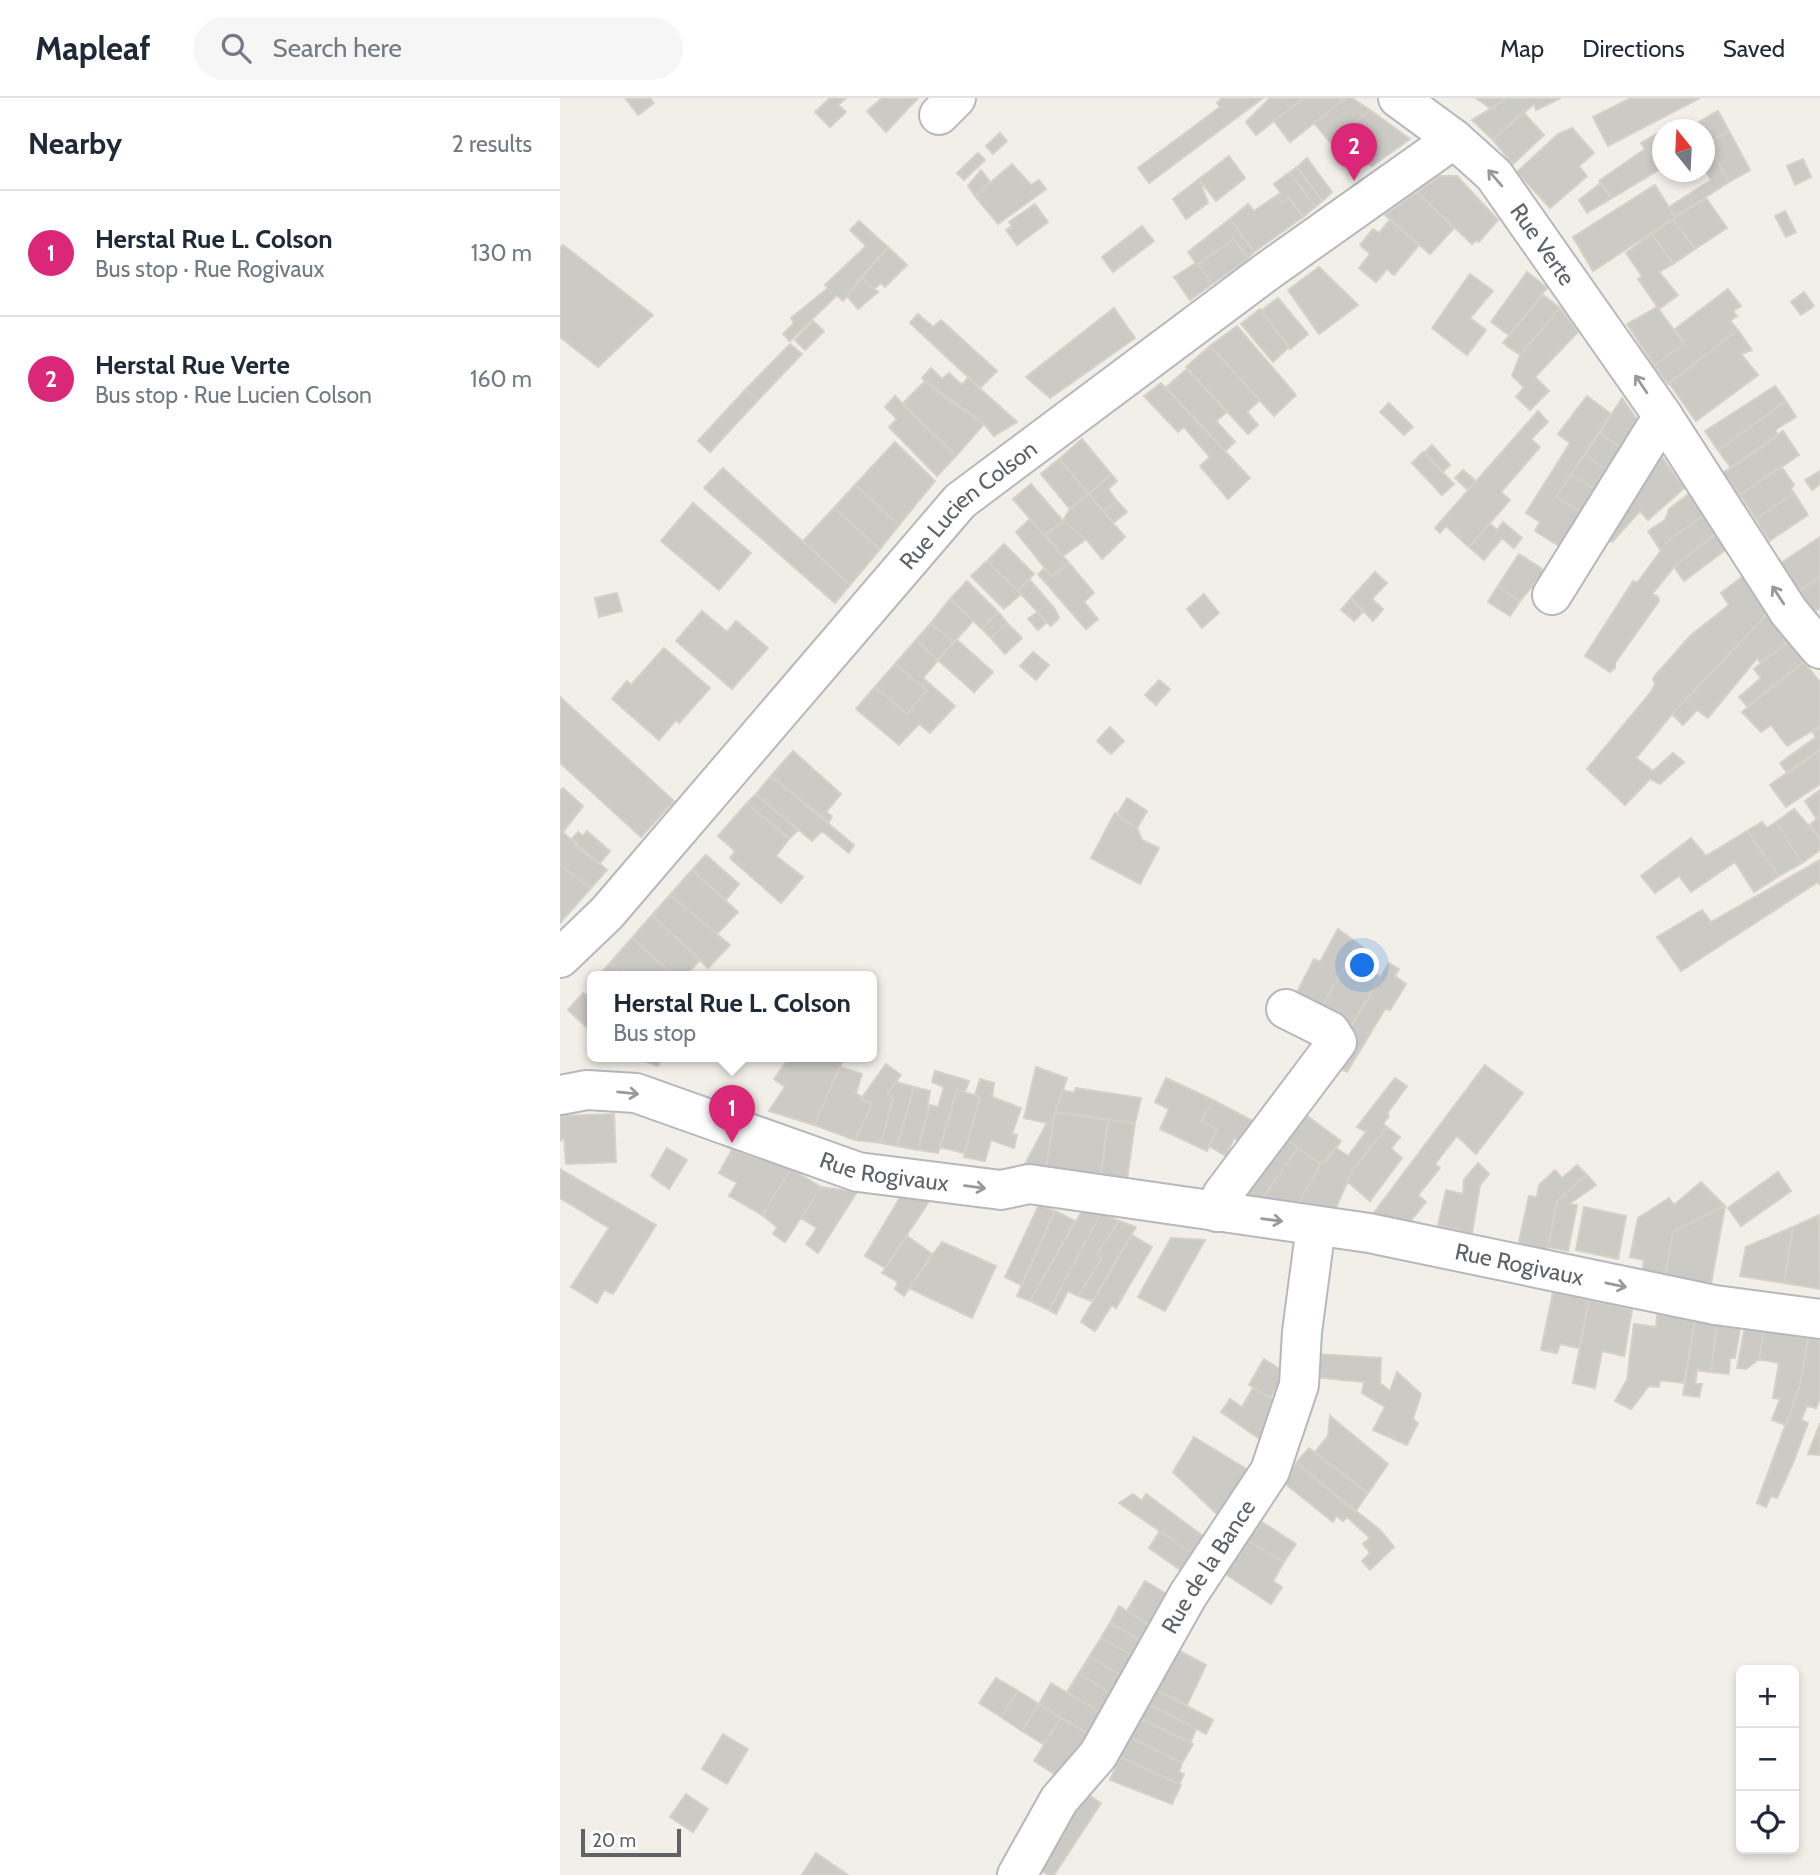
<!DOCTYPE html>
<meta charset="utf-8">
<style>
body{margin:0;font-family:Cabin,sans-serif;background:#f6f6f7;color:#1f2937}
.controls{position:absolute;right:21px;bottom:21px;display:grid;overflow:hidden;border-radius:10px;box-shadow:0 4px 10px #0003}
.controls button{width:63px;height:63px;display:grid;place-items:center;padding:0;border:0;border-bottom:2px solid #e0e1e3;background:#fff;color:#1f2937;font:35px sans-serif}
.compass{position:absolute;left:1092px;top:21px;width:63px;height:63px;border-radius:50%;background:#fff;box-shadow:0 4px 10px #0003;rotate:342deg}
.scale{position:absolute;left:21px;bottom:18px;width:100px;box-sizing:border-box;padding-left:7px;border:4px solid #5f6368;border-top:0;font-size:19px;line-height:24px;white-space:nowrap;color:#5f6368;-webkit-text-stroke:5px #fff;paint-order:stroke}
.you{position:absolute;left:803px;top:868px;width:24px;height:24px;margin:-18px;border:5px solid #fff;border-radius:50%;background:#1a73e8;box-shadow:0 0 0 10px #1a73e833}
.badge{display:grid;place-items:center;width:46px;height:46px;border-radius:50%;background:#db2777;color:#fff;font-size:23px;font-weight:700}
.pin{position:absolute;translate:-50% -58px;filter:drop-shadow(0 2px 4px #0008)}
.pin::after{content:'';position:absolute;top:37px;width:24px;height:21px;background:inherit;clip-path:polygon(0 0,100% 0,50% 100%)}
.popup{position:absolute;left:27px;top:873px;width:290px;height:91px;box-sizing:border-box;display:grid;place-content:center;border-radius:10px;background:#fff;filter:drop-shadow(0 2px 5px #0005);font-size:23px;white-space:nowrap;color:#747a83}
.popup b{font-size:26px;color:#1f2937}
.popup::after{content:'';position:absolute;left:50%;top:100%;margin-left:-14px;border:14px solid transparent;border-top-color:#fff}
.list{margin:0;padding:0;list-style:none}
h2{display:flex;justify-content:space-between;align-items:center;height:91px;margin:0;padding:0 28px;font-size:30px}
h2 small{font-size:23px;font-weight:400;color:#747a83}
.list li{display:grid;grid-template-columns:46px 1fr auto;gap:21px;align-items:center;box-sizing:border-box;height:126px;padding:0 28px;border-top:2px solid #e0e1e3}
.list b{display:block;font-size:26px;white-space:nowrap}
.list p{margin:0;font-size:23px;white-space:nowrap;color:#747a83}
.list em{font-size:23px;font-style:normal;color:#747a83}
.icon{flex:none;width:38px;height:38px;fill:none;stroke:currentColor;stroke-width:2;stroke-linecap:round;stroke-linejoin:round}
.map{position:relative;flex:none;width:1260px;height:1777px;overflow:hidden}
header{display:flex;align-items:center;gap:42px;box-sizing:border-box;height:98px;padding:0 35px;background:#fff;border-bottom:2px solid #e0e1e3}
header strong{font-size:33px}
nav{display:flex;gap:38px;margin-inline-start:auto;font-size:24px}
.search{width:490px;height:63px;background:#f6f6f7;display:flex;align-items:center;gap:18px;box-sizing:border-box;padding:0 24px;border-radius:38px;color:#747a83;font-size:26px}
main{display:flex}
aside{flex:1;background:#fff}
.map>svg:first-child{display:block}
.building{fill:#cccac5;stroke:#d6d1c6;stroke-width:2}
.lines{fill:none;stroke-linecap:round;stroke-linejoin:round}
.minor-casing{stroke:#b5b8bc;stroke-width:42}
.minor{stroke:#fff;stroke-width:38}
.oneway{stroke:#979a9d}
.labels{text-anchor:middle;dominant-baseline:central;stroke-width:5;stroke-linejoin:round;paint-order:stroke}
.street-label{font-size:23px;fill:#5f6368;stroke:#fff}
</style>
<header>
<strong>Mapleaf</strong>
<div class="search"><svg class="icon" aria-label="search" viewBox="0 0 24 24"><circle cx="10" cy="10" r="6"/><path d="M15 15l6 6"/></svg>Search here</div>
<nav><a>Map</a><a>Directions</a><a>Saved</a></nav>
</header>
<main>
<aside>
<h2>Nearby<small>2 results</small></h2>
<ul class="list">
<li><span class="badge">1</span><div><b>Herstal Rue L. Colson</b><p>Bus stop · Rue Rogivaux</p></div><em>130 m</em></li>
<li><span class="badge">2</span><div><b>Herstal Rue Verte</b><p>Bus stop · Rue Lucien Colson</p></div><em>160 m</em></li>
</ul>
</aside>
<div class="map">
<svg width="1260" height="1777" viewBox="0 0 1260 1777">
<rect width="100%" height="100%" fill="#f1efe8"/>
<path class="building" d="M90,0L94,5L78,17L66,1Z
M270,0H286L278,7L286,14L270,29L255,14Z
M322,0H358L326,34L307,13Z
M703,0L589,85L578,70L660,9L657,5L662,0Z
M710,0H744L696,37L686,24Z
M744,0H786L730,44L714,23Z
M786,0H792L810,12L770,44L754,25Z
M916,0H948L931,11Z
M948,0H1001L976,12L974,6L933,42L912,22Z
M1071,0H1140L1048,48L1033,19Z
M810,12L850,41L812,68L784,50L778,54L770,44Z
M1158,13L1169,33L1144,47V32H1125Z
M963,14L984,37L953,66L933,42Z
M1012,30L1034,55L1019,68L1027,78L990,110L957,74L998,36Z
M1102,33V70L1052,100L1039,83L1085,51L1081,45Z
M1169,33L1190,72L1169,84L1147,45Z
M440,35L447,43L433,56L426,48Z
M1147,45L1169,84L1115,119L1109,109L1151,82L1144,70Z
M418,55L425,62L404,82L397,75Z
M669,58L685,80L656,103L639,81Z
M747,60L772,94L762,103L737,69Z
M1243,61L1251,79L1235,87L1227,68Z
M452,66L471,87L479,82L486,91L438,126L415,98Z
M737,69L762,103L755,109L730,74Z
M421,72L430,84L415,98L408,88Z
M730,74L755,109L743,119L729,100L722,105L716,98L721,95L714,86Z
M880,78H897L938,122L919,144L916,142L912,146L857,94Z
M639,81L648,105L626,121L613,101Z
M1041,85L1052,100L1027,115L1019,102Z
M1095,87L1115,119L1033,173L1013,139Z
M857,94L894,130L870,156L825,117Z
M716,98L722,105L729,100L743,119L694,154L670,121L688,106L694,113Z
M1146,100L1167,130L1135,151L1113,121Z
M475,106L488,124L457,147L446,132L452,128L449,124Z
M1225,113L1236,134L1226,139L1215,118Z
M670,121L694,154L688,160L674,141L638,166L652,186L630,202L614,179L636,165L628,154Z
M1113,121L1135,151L1113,166L1092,136Z
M830,122L859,147L834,177L827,171L816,184L799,170L810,156L800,147L813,131L819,135Z
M299,123L328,149L283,203L277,197L230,243L223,236L234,225L231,220L268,190L265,187L306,148L290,132Z
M582,128L594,143L553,174L542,159Z
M1092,136L1113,166L1099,174L1118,197L1099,211L1078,181L1082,178L1066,155Z
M674,141L688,161L652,186L638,166Z
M3,147L93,217L38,269L0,239V150Z
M328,149L347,167L325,189L321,185L314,191L301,179Z
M759,169L798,207L759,236L728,192Z
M967,174L987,190L949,237L931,224Z
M910,176L933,193L910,220L926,232L907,257L872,230Z
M301,179L318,194L298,211L287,198Z
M1168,191L1181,208L1173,213L1177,218L1170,223L1178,232L1108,286L1094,267L1124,246L1115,231Z
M1244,194L1254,208L1241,217L1231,204Z
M983,197L1000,210L960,257L943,245Z
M718,200L748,236L730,251L701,213Z
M1097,209L1124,246L1094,267L1067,226Z
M554,210L575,240L490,300L466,279Z
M1000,210L1018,234L975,279L989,293L970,312L956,299L964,289L952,278L960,257Z
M700,211L729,249L713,264L681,226Z
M358,216L373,229L381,222L437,273L420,290L350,225Z
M253,223L264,233L245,252L235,242Z
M677,228L736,297L714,318L650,248Z
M1178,232L1192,252L1181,256L1198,277L1136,323L1109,285Z
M230,246L242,256L198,302L186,291Z
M650,248L700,302L687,314L698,327L688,336L626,269Z
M371,270L382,281L389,275L402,287L408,280L457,324L434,338L424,326L389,303L362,280Z
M627,271L667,314L656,323L675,344L665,353L606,289Z
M365,283L424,326L396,358L342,306Z
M601,285L690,380L668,401L640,368L650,359L624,329L618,334L584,298Z
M1215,288L1226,303L1158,352L1145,333Z
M186,291L198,302L150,354L138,343Z
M335,298L396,358L377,378L329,329L337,321L325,309Z
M1027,298L1051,316L996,399L1031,420L1012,456L975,433L980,424L966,415L1010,345L998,336Z
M1062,300L1088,337L1073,359L1040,335Z
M1226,303L1236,319L1215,332L1218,337L1206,347L1171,370L1158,352Z
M829,305L853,329L844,337L820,314Z
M978,313L988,324L971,341L980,349L941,394L950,402L909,449L886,428L880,435L875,430Z
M1223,333L1239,357L1180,397L1163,375Z
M1040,335L1073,359L1054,376L1025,357Z
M522,341L551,376L529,396L499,361Z
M335,344L375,383L339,427L295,387Z
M872,347L890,367L883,374L865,354Z
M1095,349L1124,390L1088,422L1080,413L1052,444L1040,436Z
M863,354L894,386L882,397L852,365Z
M1025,357L1054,376L1041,395L1011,376Z
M499,361L529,396L510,411L481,376Z
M1221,368L1234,387L1231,391L1234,395L1196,421L1180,397Z
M163,370L290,487L275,505L144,390Z
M903,372L916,383L908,392L895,380Z
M1260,373V386L1252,392L1245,382Z
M551,376L557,383L548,391L557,403L544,414L529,396Z
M1011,376L1041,395L1027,418L996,399Z
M471,386L503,423L485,438L453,401Z
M295,387L339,427L320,451L274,410Z
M1234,395L1248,417L1209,443L1196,421Z
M529,396L565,439L542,461L526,441L503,423L510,411Z
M1129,396L1145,417L1109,442L1101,453L1088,433L1105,422L1109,411Z
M557,403L567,414L553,425L544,414Z
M133,405L191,455L159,492L101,443Z
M274,410L320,451L290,487L243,443Z
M1145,417L1158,434L1114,469L1092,496L1098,499L1099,503L1055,565V570L1050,574L1025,558L1073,483L1077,485L1109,442Z
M470,421L509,465L492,479L456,434Z
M503,423L526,441L503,458L486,436Z
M943,424L962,440L954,450L942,440L924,462L909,449L930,426L937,432Z
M1158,434L1168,450L1124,483L1114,469Z
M1260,439V478L1239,493L1221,465Z
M444,446L474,476L458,493L427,463Z
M959,456L985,473L960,503L938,488Z
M427,463L461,496L444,511L411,478Z
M509,465L534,495L524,504L538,521L526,531L478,476L485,470L492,479Z
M815,474L827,485L812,501L823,511L813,523L791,500Z
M1186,476L1211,512L1112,616L1076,660L1093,673L1113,655L1124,664L1100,686L1090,681L1065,707L1027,671L1091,594L1095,586L1093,580L1130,538L1169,507L1161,495Z
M1260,478V510L1252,515L1239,493Z
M469,481L495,511L499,520L491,528L458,493Z
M407,483L438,514L422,531L390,501Z
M938,488L960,503L950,518L928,504Z
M57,495L62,513L39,519L35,500Z
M644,496L659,515L642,530L627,511Z
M791,500L803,514L794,523L781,512Z
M390,501L413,523L394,544L371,525Z
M1211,512L1231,541L1201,565L1197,560L1148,620L1137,612L1123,627L1112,616Z
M142,513L167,534L176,523L208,550L172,591L116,543Z
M438,514L447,525L431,540L422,531Z
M477,514L487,524L478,532L468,521Z
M371,525L394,544L378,562L356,542Z
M447,525L462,540L445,556L431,540Z
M396,541L433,574L414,594L378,562Z
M1231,541L1247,559L1244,564L1187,608L1179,599L1201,580L1194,571Z
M356,542L378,562L363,580L395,608L370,635L359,626L339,647L296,611L315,589L347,616L367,592L335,566Z
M104,550L150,590L119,625L116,622L99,642L52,601L67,583L71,587Z
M473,554L489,567L476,582L460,568Z
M1244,564L1260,584V628L1227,648L1211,627L1201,634L1182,614Z
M335,566L367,592L347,616L315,589Z
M599,582L610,591L596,607L585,597Z
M0,599L114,703L81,739L0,665Z
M1260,628V651L1228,676L1220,665L1256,639L1253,635Z
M550,629L564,643L551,656L537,643Z
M1260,651V686L1226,709L1210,687Z
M233,653L281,696L266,714L272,718L269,724L211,678Z
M211,678L294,747L289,755L262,733L252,743L196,696Z
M3,690L23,708L3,734L0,732V693Z
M1260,692V718L1256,720L1245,703Z
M196,696L238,732L229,741L187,705Z
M567,700L587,713L577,730L557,717Z
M187,705L229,741L216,758L243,779L221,805L170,760L175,753L158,738Z
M1234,711L1260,741V752L1242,765L1216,724Z
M555,715L577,730L582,742L599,750L580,786L531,760Z
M1260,718V741L1250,727Z
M1202,724L1207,730L1216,724L1242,765L1219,778L1187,733Z
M0,732L47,772L31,790L0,767Z
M27,733L50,753L39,766L15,747L17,744L12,741L18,734L23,738Z
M1187,733L1219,778L1194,794L1175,764L1131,794L1119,778L1095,795L1081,778L1131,740L1146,758Z
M146,757L179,786L166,802L132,772Z
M1260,762V787L1258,784L1121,873L1097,839L1142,812L1151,824Z
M0,767L31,790L0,825Z
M132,772L178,814L157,836L110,797Z
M110,797L170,847L148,870L92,817Z
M92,817L140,862L124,879H115L72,840Z
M778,831L797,845L758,916L733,902L754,861L760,864Z
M72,840L115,879H65L50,865Z
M797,845L810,855L803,868L820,879L788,933L758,916Z
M50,865L65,879H38Z
M829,865L839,871L835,878L846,886L830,912L825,911L787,974L770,965Z
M23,895L32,903V934L8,912Z
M74,959H102L98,968Z
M230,959H284L254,1027L209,1013L225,989L214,981Z
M326,966L341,977L327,996L333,1001L321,1045L295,1042L312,1006L301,1001Z
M925,967L963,995L916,1056L897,1038L875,1066L880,1070L858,1097L866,1104L848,1126L810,1120Z
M280,969L302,976L296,995L312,1006L295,1042L254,1027Z
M476,969L507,980L495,1014L486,1069L465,1066L487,1025L464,1020Z
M375,973L409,983L405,994L397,992L378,1055L358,1052L370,1007L378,1009L384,989L372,984Z
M606,980L653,1002L641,1023L657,1032L647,1053L600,1031L609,1011L595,1004Z
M835,980L847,988L827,1016L829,1018L823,1026L827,1029L793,1071L775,1112L738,1106L762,1064L776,1050L788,1058L806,1034L797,1029Z
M420,981L434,985L432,999L461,1010L452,1036L457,1037L454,1050L431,1042L425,1063L404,1059L420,999L415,997Z
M336,984L354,989L337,1048L321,1045L333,1001L327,996Z
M354,989L370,993L367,1010H369L358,1052L337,1048Z
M516,990L581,1000L575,1025L495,1014L503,992L514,995Z
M397,992L420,999L404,1055L380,1049Z
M653,1002L700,1027L688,1049L674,1040L666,1058L649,1048L657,1032L641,1023Z
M735,1009L781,1043L765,1065L761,1066L717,1035Z
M495,1014L548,1022L541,1077L486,1069Z
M54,1016L56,1064L6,1066L4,1040L0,1043V1018Z
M548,1022L575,1025L567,1081L541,1077Z
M827,1029L840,1039L831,1051L842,1060L810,1103L788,1084L793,1071Z
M717,1035L738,1050L702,1101L670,1097Z
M107,1050L127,1062L109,1091L91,1078Z
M738,1050L761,1066L738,1106L702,1101Z
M172,1052L231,1071L202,1117L169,1098L177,1085L159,1075Z
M918,1065L929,1076L920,1087L912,1135L878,1127L886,1092L903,1096L904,1082Z
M1017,1067L1027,1077L997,1103L987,1155L958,1148L969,1098L977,1099L979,1087L995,1072L1002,1080Z
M0,1071L96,1127L53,1196L44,1192L37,1205L11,1189L49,1130L0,1100Z
M231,1071L261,1089L225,1144L213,1136L217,1129L202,1117Z
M1218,1074L1231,1093L1181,1128L1168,1110Z
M1027,1077L1036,1087L1009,1106L1017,1107L1008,1153L988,1149L997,1103Z
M1141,1084L1165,1108L1113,1134L1105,1179L1082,1175L1084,1162L1070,1159L1078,1120L1109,1100L1114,1107Z
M261,1089L297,1094L258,1155L246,1146L257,1130L241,1120Z
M341,1098L370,1102L325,1170L305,1158Z
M479,1107L495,1113L461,1187L445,1179Z
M525,1108L541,1115L489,1212L470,1203Z
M1165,1108L1151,1186L1105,1179L1113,1134Z
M1024,1109L1066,1118L1058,1161L1016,1152Z
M495,1113L515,1123L470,1203L457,1198Z
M541,1115L559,1123L536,1157L542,1160L518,1198L508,1193L496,1216L489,1212Z
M1259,1117L1260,1191L1224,1185L1233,1129Z
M559,1123L576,1129L532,1203L518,1198L542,1160L536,1157Z
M1233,1129L1224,1185L1180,1178L1186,1149Z
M572,1137L592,1149L556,1210L552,1207L535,1233L521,1224Z
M347,1138L372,1156L344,1198L335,1191L338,1184L322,1175Z
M611,1140L645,1142L605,1213L578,1199Z
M382,1144L436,1168L412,1220L349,1190Z
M993,1194L1029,1202L1019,1250L1000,1246L997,1255L981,1252Z
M1029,1202L1072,1212L1064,1258L1042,1253L1035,1290L1013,1285Z
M1097,1217L1135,1221L1124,1285L1100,1282L1099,1289L1089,1288L1071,1311L1055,1303L1067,1282L1074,1226L1096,1229Z
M1135,1221L1157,1224L1151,1274L1137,1272L1135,1286H1142L1139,1299L1123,1297Z
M1157,1224L1181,1226L1175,1260H1170L1169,1276L1151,1274Z
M1185,1228L1204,1232L1199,1261L1186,1271L1177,1270Z
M1204,1232L1248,1240L1240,1287L1226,1327L1212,1322L1220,1301L1213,1300L1219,1265L1199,1261Z
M1248,1240L1260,1242V1300L1256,1310L1247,1308L1241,1322L1248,1325L1233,1365L1217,1400L1211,1398L1206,1409L1197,1405L1240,1287Z
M754,1256L821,1260L820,1285L830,1293L837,1274L861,1296L853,1321L858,1325L847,1347L813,1332L825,1309L802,1295L804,1284L754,1279Z
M704,1261L726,1275L710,1300L689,1287Z
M693,1290L718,1304L701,1342L661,1314L670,1301L682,1309Z
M770,1318L828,1366L808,1395L755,1354L768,1338Z
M1260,1325V1357L1248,1356Z
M634,1339L688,1372L660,1419L613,1374Z
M749,1350L808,1395L795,1414L736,1365Z
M736,1365L820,1432L834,1449L810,1472L802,1463L810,1455L803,1446L810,1440L787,1419L783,1423L776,1418L773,1424L722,1383Z
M573,1396L582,1403L586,1396L643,1438L633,1456L559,1405Z
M699,1422L736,1446L724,1464L686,1442Z
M600,1433L633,1456L622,1473L589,1450Z
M686,1442L724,1464L713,1483L722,1489L711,1506L664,1475Z
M585,1483L610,1498L592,1529L567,1513Z
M559,1508L592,1529L583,1544L550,1525Z
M550,1525L583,1544L575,1559L541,1540Z
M541,1540L575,1559L564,1579L529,1559Z
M614,1550L646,1567L627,1607L593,1590Z
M529,1559L564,1579L554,1598L519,1575Z
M519,1575L554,1598L541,1615L507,1594Z
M436,1580L458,1593L441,1619L419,1605Z
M491,1585L541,1615L527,1635L479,1606Z
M593,1590L653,1622L646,1636L585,1604Z
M458,1593L479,1606L462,1633L441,1619Z
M585,1604L636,1631L631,1644L578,1620Z
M479,1606L501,1620L483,1646L462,1633Z
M501,1620L527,1635L499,1679L474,1663Z
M578,1620L633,1646L622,1665L569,1639Z
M163,1636L188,1651L167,1686L142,1671Z
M569,1639L622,1665L619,1674L624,1676L619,1686L560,1659Z
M560,1659L621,1687L612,1706L550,1682Z
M517,1690L541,1705L494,1777H488L472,1766Z
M126,1696L148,1711L133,1734L110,1719Z
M256,1755L288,1777H242Z"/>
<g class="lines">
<g class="minor-casing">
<g id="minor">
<path id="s1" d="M838,0L894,41L934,77L1103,318L1229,514L1260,551"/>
<path d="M379,17L396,0"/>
<path d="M992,497L1103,318"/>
<path id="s2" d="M0,860L47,815L400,403L709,172L894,41"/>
<path id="s3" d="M0,997L27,992L76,995L298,1074L441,1092L469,1086L809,1135L1155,1207L1260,1221"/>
<path d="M657,1114L662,1097L777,944L770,933L726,911"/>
<path id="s4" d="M457,1777L499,1702L538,1657L628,1497L710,1373L739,1287L742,1234L756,1128"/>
</g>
</g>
<use href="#minor" class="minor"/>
</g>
<defs><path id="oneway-shaft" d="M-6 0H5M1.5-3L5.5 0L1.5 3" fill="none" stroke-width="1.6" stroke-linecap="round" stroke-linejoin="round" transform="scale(1.75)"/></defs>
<g class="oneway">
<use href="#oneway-shaft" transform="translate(935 80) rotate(-131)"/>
<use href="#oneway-shaft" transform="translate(1081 286) rotate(-124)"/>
<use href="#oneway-shaft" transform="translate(1218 497) rotate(-123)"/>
<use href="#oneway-shaft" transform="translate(68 995) rotate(6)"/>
<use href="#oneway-shaft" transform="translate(415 1089) rotate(7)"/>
<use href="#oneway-shaft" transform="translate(712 1122) rotate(8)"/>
<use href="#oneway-shaft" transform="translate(1056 1187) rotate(12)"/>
</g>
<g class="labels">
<g class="street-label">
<text stroke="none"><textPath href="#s1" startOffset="208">Rue Verte</textPath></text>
<text stroke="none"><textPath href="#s2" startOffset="611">Rue Lucien Colson</textPath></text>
<text stroke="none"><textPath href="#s3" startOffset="338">Rue Rogivaux</textPath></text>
<text stroke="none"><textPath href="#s3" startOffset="982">Rue Rogivaux</textPath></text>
<text stroke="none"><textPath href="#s4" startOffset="364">Rue de la Bance</textPath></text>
</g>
</g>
</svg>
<div class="controls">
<button>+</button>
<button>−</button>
<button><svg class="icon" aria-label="locate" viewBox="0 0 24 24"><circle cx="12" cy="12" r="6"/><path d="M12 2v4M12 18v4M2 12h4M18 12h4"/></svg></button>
</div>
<svg class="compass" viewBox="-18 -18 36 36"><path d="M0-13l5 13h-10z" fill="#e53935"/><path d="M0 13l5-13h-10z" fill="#747a83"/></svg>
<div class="scale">20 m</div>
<div class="you"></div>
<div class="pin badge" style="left:172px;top:1045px">1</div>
<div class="popup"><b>Herstal Rue L. Colson</b>Bus stop</div>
<div class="pin badge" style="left:794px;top:83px">2</div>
</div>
</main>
